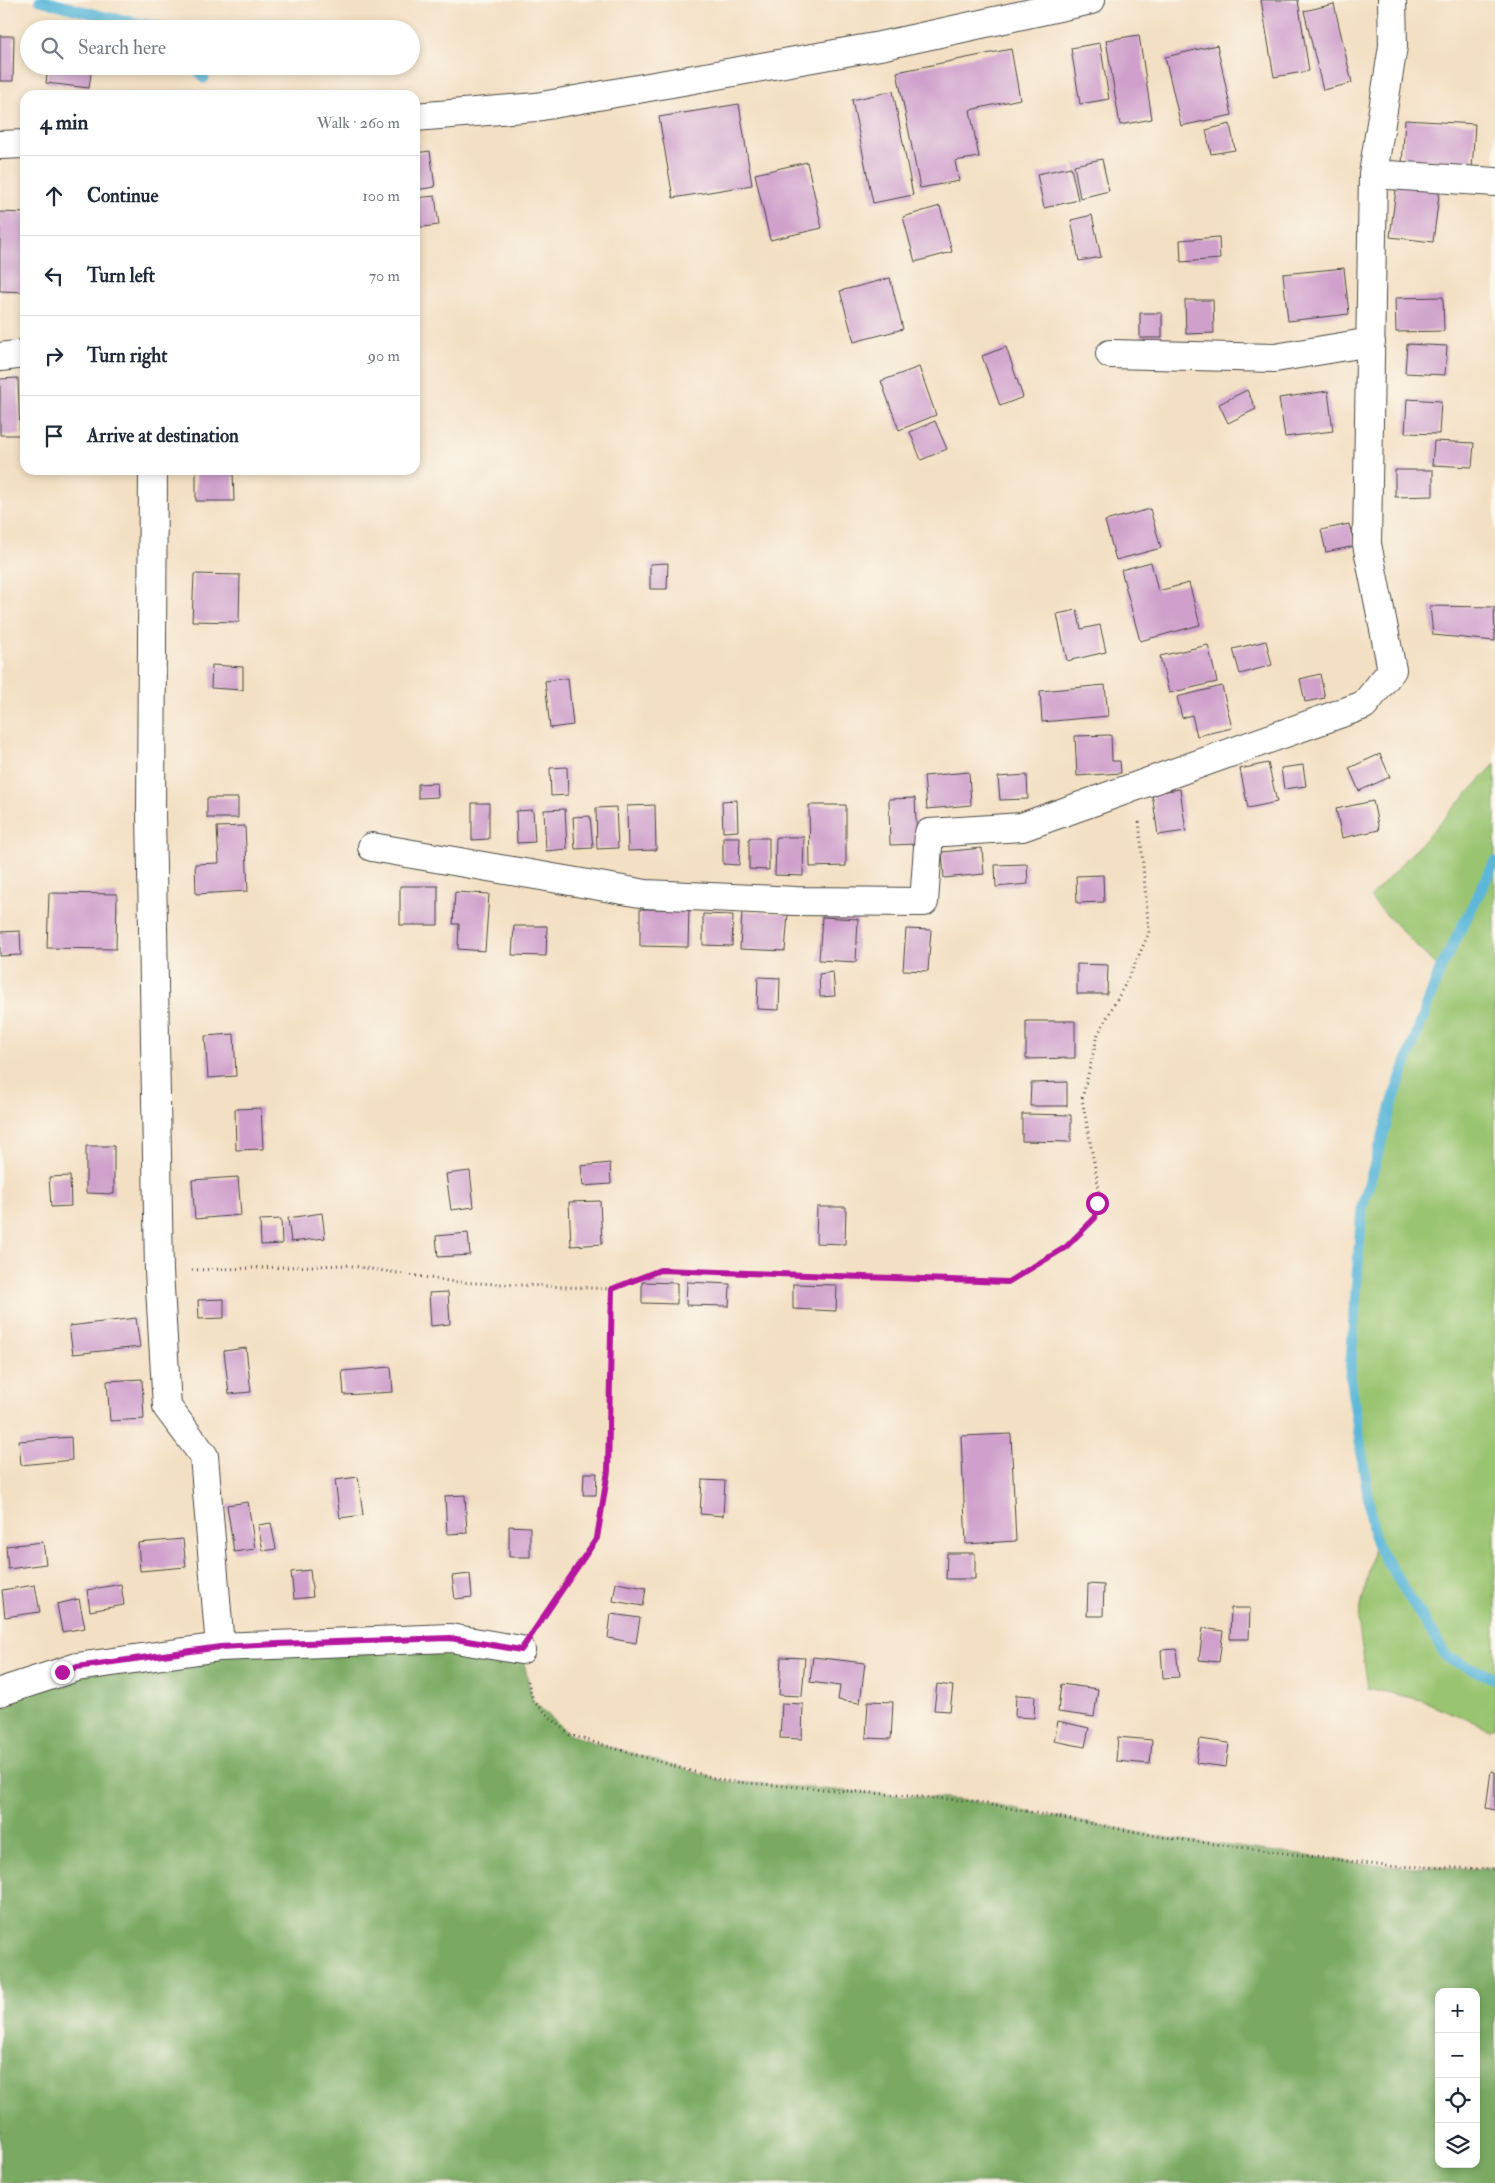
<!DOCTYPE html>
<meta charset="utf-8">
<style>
body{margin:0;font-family:"IM FELL Double Pica",serif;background:#f6f6f7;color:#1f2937}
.controls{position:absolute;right:15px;bottom:15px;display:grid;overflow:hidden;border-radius:10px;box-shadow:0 2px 8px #0003}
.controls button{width:45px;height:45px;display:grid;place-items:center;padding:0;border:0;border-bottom:1px solid #e0e1e3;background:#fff;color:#1f2937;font:25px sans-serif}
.stop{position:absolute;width:15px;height:15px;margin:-11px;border:4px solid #b5179e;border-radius:50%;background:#fff}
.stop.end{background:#b5179e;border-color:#fff;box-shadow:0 1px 5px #0008}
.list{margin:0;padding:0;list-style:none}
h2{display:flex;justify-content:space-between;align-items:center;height:65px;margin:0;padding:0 20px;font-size:21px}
h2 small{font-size:16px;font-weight:400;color:#747a83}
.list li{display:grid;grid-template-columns:32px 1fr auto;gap:15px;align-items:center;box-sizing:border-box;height:80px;padding:0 20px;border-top:1px solid #e0e1e3}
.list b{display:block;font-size:19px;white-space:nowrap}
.list em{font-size:16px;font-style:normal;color:#747a83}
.icon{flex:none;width:28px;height:28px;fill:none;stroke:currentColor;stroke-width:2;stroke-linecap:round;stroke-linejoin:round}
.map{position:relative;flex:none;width:1495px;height:2183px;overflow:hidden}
.search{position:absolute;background:#fff;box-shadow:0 2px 8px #0003;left:20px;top:20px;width:400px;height:55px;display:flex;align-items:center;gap:12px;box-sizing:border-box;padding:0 18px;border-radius:28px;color:#747a83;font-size:19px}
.panel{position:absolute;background:#fff;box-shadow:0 2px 8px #0003;left:20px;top:90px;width:400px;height:385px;border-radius:15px}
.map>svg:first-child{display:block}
.green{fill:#99c470;stroke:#62784e}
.forest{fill:#7aaa62;stroke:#526a46;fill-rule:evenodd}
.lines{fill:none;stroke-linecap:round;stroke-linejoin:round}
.stream{stroke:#5bb7d9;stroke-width:11}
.building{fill:#cfa0cc}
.minor-casing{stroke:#494642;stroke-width:30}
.major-casing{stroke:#494642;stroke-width:30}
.path{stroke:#494642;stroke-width:3;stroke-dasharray:1 4;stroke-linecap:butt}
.minor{stroke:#fff;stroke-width:28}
.major{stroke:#fff;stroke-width:28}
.route{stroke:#b5179e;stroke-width:6}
</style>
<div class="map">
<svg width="1495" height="2183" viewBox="0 0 1495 2183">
<rect width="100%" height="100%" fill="#fbf7ec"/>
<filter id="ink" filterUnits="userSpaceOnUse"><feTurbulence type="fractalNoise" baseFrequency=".02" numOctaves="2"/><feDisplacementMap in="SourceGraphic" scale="10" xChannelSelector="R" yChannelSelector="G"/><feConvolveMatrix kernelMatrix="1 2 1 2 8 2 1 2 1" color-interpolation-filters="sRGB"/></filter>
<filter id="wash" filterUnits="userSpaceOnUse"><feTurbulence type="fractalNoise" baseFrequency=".0096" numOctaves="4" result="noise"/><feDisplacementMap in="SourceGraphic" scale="20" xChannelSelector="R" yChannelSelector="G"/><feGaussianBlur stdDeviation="1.12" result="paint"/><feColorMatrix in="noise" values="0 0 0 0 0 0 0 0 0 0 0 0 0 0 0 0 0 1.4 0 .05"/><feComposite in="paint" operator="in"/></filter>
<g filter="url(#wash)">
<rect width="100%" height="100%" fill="#f3dfc3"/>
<path class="green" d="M1495,764V1726L1491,1729L1421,1700L1368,1688L1358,1621L1375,1542L1350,1375L1362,1208L1396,1091L1440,970L1370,898Z"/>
<path class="forest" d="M220,1647L521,1650L533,1701L570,1735L724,1781L971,1801L1168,1838L1385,1866L1495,1869V2183H0V1692ZM1439,1992H1476V2164H1439Z"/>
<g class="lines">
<path class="stream" d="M40,0L105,17L171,29
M196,66L204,78
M1495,862L1440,970L1396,1091L1362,1208L1350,1375L1375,1542L1447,1657L1495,1679"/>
</g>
<g id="blocks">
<path class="building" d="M1261,0H1298L1309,71L1274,77Z
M1334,4L1352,83L1323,90L1304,11Z
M1139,35L1152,119L1120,125L1106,40Z
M0,36H14L13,81H0Z
M1100,43L1109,99L1080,104L1071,48Z
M1217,45L1232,115L1181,126L1165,57Z
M1011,49L1020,99L970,110L979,157L955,161L959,181L920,188L897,72Z
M48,66H92L89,88L46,83Z
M893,91L913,195L873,203L852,100Z
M739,104L752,185L673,198L659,117Z
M1405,120L1475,124L1472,169L1402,164Z
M1230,124L1235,150L1211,154L1206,130Z
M430,151L435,187L415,190V153Z
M1102,159L1109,191L1080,198L1074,165Z
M807,162L822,228L770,240L755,174Z
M1071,167L1078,200L1044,208L1037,174Z
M1397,182L1440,188L1433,242L1390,237Z
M435,196L439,225L415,228V198Z
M940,206L952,252L915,262L903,217Z
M0,212L25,213V292L0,291Z
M1092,215L1101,257L1079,261L1071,220Z
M1219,237L1220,259L1181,262L1180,240Z
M1344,268L1349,314L1288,321L1283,274Z
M890,278L903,329L854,342L840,291Z
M1443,297L1444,331L1396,332L1395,298Z
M1185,300H1213L1214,333L1186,334Z
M1140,313H1162V338H1140Z
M1407,344L1447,346L1445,375L1405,373Z
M1006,347L1023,397L1000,406L982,356Z
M919,367L936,415L899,430L881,381Z
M18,378L20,435H0V379Z
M1247,390L1256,409L1228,423L1219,404Z
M1328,391L1333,431L1285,437L1279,398Z
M1407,399L1441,401L1439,434L1405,433Z
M935,421L947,449L921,460L910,432Z
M1434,441L1474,443L1472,467L1432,465Z
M196,470H233L234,501H196Z
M1395,470H1433V496L1395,497Z
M1150,509L1161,548L1116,560L1105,521Z
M1349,524L1355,546L1326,552L1321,530Z
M1151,562L1158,591L1189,583L1200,625L1140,641L1121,570Z
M668,563L667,589H650V564Z
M194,574L240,575L239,622L192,621Z
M1430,606L1494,607L1495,641L1433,635Z
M1077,610L1081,629L1100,625L1106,652L1067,661L1057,614Z
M1266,641L1272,665L1240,674L1233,649Z
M1208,645L1217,682L1169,693L1160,656Z
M212,665L243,667V690L211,688Z
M1320,674L1325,698L1305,702L1300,679Z
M568,678L573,725L550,728L545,681Z
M1105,685L1108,716L1042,722L1040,691Z
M1222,686L1232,728L1197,736L1192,715L1182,718L1177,697Z
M1111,735L1112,761H1120L1121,773L1077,776L1075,736Z
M1380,754L1390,777L1359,791L1349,768Z
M1268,763L1277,802L1248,808L1240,769Z
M1303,765L1306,786L1284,789L1281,768Z
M567,767L568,795L551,796L550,768Z
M969,772L971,805L927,809L924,776Z
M1027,775L1028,799L1000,800L998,777Z
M437,783L438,797L418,798V784Z
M1180,789L1186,831L1158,835L1152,793Z
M207,798H238V818H207Z
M915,798L917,844L890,845L889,799Z
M737,800L738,831L723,832L722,801Z
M1373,801L1379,830L1342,838L1336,809Z
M472,803H489V839L472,840Z
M655,805L656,850L628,851L627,806Z
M809,805H846V866L810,867Z
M616,807L618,848L597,849L596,808Z
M565,809L567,849L546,851L544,810Z
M533,810L535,842L517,843L516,811Z
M590,816L593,848L575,849L573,817Z
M245,826L248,891L196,894L195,864L219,863L217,827Z
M723,837H740L739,865L723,864Z
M776,837H804L803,876L775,875Z
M749,838H769V870L749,869Z
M982,848L984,874L944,878L942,852Z
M1027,864L1028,884L996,887L995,865Z
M1103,875L1104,902L1077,903L1076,876Z
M400,886H438V925H400Z
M455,892L489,894L485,951L458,949L459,924H453Z
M49,893L117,894L116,949L47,948Z
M640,909H689L688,947L640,946Z
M742,911L788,914L785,951L740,949Z
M703,914L733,915L732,946L703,945Z
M822,917L858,919L856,962L819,960Z
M514,926H547L546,956L512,955Z
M906,929L931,930L928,971L903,970Z
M20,931L21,955L0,956V932Z
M1077,964L1108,965L1107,994H1077Z
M833,972L835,996L820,997L819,974Z
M758,977L780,978L779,1010L757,1009Z
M1026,1021H1075V1058L1026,1059Z
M234,1034L236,1076L208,1078L205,1036Z
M1067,1082V1106H1030L1031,1083Z
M261,1108L263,1149L236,1150L235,1109Z
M1022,1114L1071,1115V1142L1022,1141Z
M86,1146H114V1194L86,1193Z
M610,1163L611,1184L583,1186L581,1166Z
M470,1171L474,1207L451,1210L446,1174Z
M70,1176L71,1206L51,1207L49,1177Z
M238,1177L241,1215L195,1219L192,1180Z
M600,1201L602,1244L571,1246L569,1202Z
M817,1207H846L845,1244L816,1243Z
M322,1213L325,1238L291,1242L288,1218Z
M281,1219L282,1244L261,1245L260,1220Z
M468,1233L470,1255L438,1257L436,1236Z
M642,1282L677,1283V1304L642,1303Z
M687,1282L730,1284L729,1306L686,1305Z
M793,1284L837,1285L836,1311L793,1309Z
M448,1292L450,1324L431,1326L429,1293Z
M224,1299V1318L199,1319L198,1300Z
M136,1318L140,1347L73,1354L69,1326Z
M246,1348L251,1392L229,1394L224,1351Z
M391,1367L393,1392L344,1395L342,1371Z
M142,1379L144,1419L110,1421L107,1381Z
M1011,1434L1016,1541L966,1544L961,1436Z
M71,1437L72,1460L21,1465L19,1441Z
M584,1473H597L596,1495H583Z
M358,1477L363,1515L340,1518L335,1480Z
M702,1480L725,1481L723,1516L700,1514Z
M465,1495L467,1533L447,1534L445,1496Z
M248,1502L255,1549L234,1552L227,1505Z
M271,1523L276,1549L263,1551L258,1525Z
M509,1526L530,1527V1557H509Z
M183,1539L186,1567L140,1571L138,1543Z
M43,1542L46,1564L8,1569L6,1546Z
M947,1553H975V1579H946Z
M310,1570L313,1597L294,1599L291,1572Z
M470,1574L472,1597L455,1599L452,1576Z
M616,1583L646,1588L643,1606L613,1601Z
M121,1584L124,1605L90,1611L87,1590Z
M1088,1584L1104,1585L1103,1616H1087Z
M35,1585L40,1612L5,1617L2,1590Z
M79,1599L85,1628L62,1632L57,1604Z
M1231,1608H1250L1249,1639H1230Z
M611,1614L640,1618L636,1643L608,1638Z
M1203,1628L1223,1631L1219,1662L1199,1660Z
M1176,1649L1179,1677L1163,1678L1161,1650Z
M781,1657L805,1658L802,1696L779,1695Z
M813,1657L865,1663L860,1703L838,1700L840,1686L810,1682Z
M937,1684L953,1686L950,1711L934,1710Z
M1061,1684L1098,1689L1094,1717L1058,1712Z
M1016,1695L1035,1696L1034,1718L1015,1717Z
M868,1701L893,1702L891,1739L866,1738Z
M782,1703L803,1704L802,1739L780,1738Z
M1058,1721L1089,1728L1085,1747L1054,1741Z
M1118,1737L1152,1740L1150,1764L1116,1761Z
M1200,1739L1229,1743L1226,1767L1196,1763Z
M1491,1771L1495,1772V1810L1486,1808Z"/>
</g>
</g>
<g filter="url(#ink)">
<use href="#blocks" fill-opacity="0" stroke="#494642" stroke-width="1"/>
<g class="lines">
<g class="minor-casing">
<path id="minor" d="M1373,174L1495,182
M1110,354L1275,358L1371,342
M0,357L25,354
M153,470L151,811L159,1271L167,1407L204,1456L220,1647
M372,847L646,894L796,901L924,902L929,833L1022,827L1364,705L1392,670L1367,544L1373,174L1393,46L1392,0
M0,1692L77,1667L220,1647L450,1638L521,1650"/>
</g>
<g class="major-casing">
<path id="major" d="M415,117L536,107L880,46L1091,0
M0,145L25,144"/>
</g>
<path class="path" d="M192,1270L346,1265L455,1282L612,1289L608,1471L597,1538L539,1623
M612,1289L660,1270L1008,1282L1066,1247L1095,1217L1099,1189L1082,1099L1098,1034L1128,979L1149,933L1139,819
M528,1681L533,1701L570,1735L724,1781L971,1801L1168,1838L1386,1866L1495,1869"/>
<use href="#minor" class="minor"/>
<use href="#major" class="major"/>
</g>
</g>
<g class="lines" filter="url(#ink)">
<path class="route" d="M62,1672L77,1667L220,1647L278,1644L450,1638L521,1650L597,1538L608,1471L612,1289L660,1270L1008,1282L1066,1247L1095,1218L1097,1203"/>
</g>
</svg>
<div class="controls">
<button>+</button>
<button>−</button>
<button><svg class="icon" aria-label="locate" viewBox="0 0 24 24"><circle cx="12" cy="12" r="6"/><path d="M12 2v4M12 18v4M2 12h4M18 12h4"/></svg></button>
<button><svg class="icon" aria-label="layers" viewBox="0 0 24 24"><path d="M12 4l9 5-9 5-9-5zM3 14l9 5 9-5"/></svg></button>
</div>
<div class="stop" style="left:1097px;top:1203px"></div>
<div class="stop end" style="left:62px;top:1672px"></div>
<div class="search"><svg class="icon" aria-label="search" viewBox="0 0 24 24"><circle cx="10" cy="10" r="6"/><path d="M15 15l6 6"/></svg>Search here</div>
<section class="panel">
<h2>4 min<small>Walk · 260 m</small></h2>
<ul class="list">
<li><svg class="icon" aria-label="ahead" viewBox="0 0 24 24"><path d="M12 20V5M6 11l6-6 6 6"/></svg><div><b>Continue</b></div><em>100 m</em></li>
<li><svg class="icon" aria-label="left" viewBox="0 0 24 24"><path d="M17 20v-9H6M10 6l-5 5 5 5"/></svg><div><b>Turn left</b></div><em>70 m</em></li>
<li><svg class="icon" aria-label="right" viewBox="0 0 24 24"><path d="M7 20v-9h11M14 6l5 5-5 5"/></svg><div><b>Turn right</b></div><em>90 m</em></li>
<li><svg class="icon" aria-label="arrive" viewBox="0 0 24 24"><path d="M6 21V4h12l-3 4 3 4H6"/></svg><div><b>Arrive at destination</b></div></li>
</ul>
</section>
</div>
